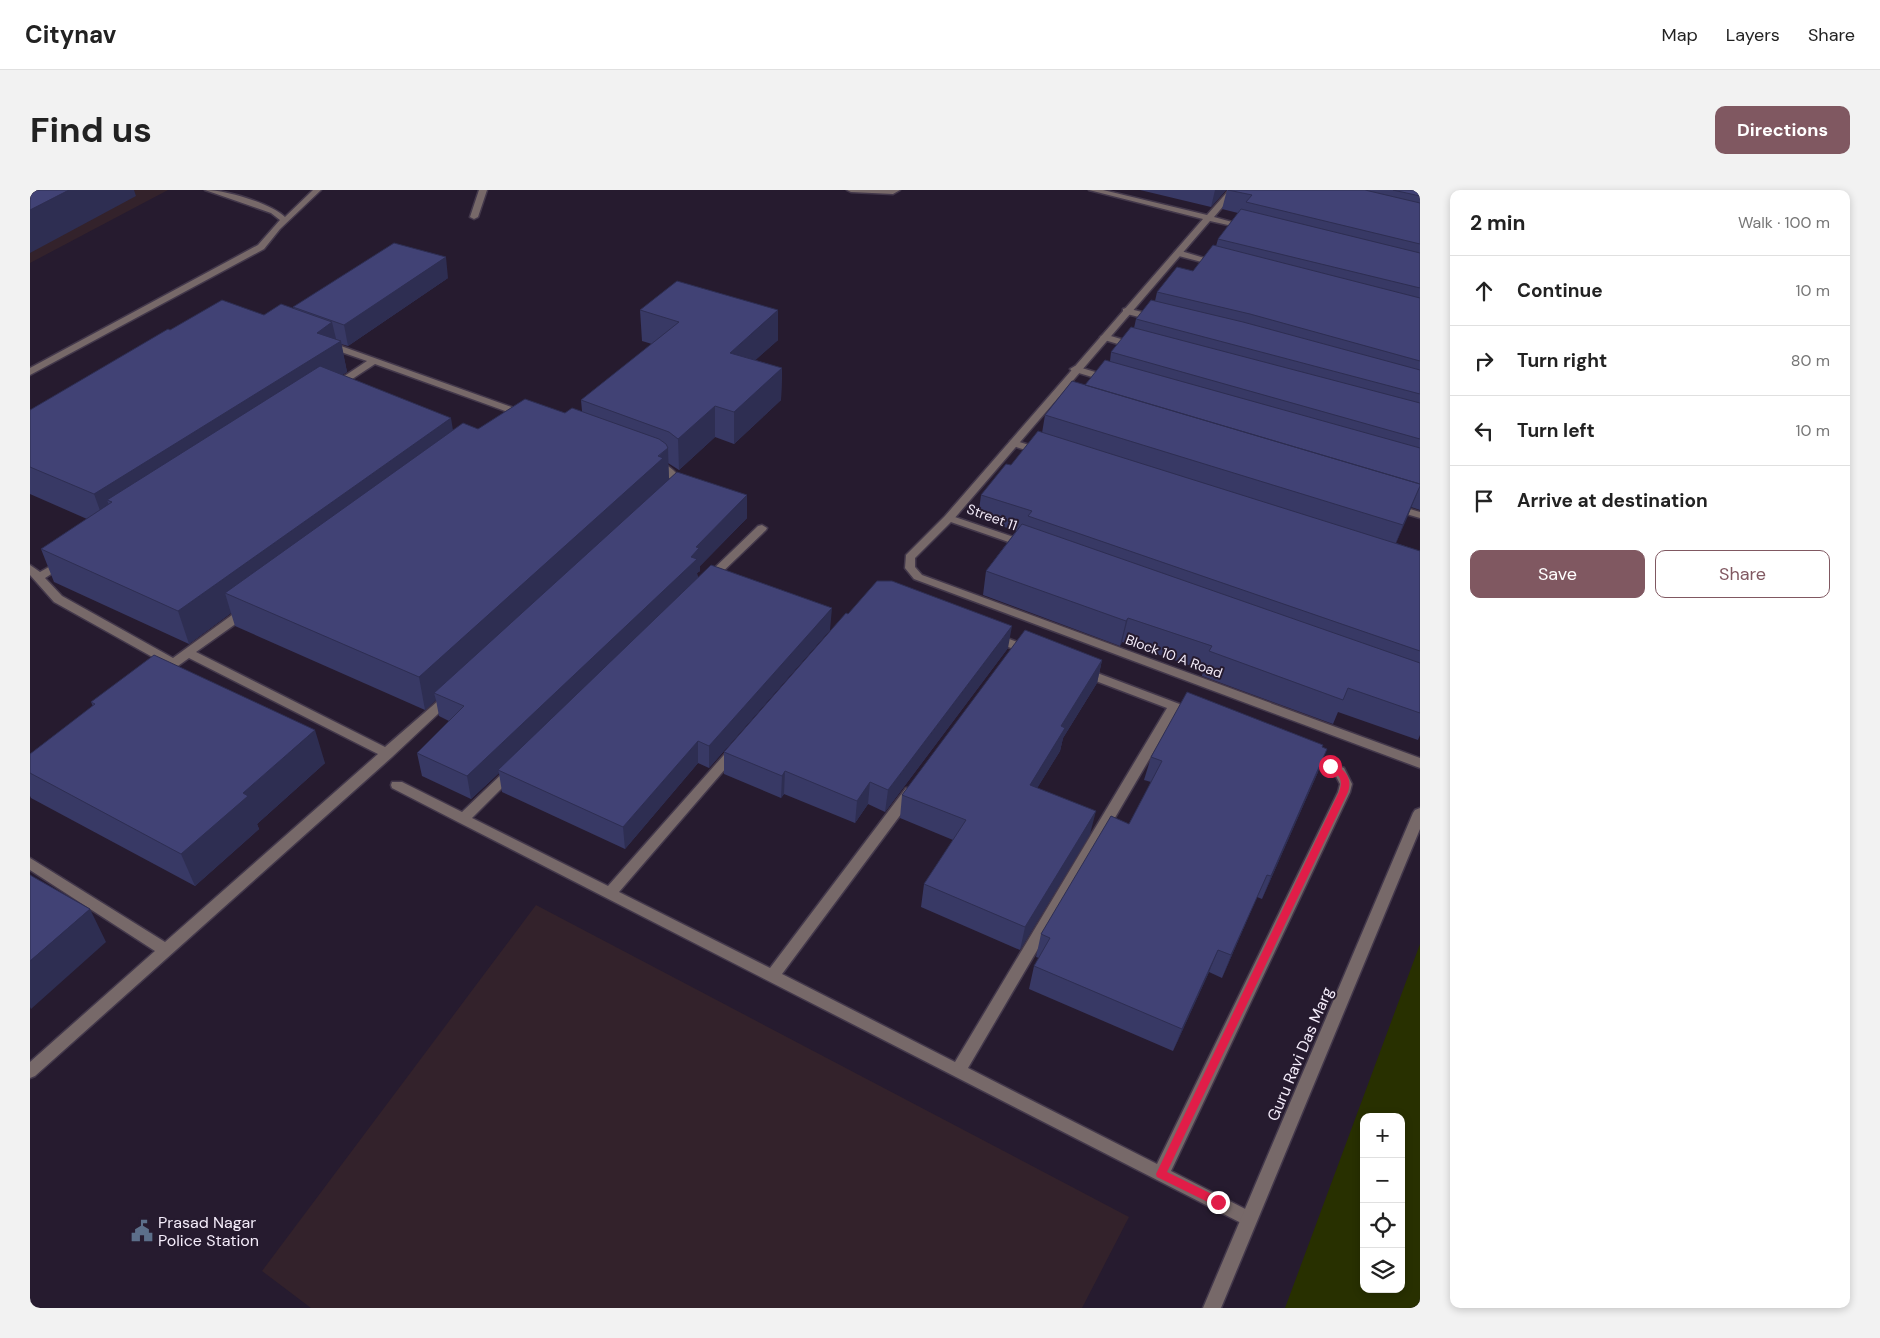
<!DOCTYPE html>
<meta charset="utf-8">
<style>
body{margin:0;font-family:"DM Sans",sans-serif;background:#f2f2f2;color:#222}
.controls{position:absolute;right:15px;bottom:15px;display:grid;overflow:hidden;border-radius:10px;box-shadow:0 2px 8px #0003}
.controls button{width:45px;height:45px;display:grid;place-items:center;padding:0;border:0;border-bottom:1px solid #e0e0e0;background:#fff;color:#222;font:25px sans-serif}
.stop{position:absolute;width:15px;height:15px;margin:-11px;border:4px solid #e11d48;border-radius:50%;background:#fff}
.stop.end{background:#e11d48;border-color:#fff;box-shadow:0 1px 5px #0008}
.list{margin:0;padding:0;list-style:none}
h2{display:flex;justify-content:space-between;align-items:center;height:65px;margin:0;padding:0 20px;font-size:21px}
h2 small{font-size:16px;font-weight:400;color:#767676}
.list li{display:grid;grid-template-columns:32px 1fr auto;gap:15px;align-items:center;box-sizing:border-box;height:70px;padding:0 20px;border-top:1px solid #e0e0e0}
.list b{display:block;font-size:19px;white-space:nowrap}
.list em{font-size:16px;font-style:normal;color:#767676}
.actions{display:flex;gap:10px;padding:15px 20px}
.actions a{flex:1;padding:11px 0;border:1px solid #805861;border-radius:10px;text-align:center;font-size:18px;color:#805861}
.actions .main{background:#805861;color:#fff}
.icon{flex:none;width:28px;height:28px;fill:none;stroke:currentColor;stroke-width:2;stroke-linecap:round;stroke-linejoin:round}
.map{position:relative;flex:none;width:1390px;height:1118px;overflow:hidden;border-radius:10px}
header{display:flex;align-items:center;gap:30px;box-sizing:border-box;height:70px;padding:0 25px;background:#fff;border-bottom:1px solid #e0e0e0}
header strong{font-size:24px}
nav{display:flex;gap:28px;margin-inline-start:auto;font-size:18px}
.intro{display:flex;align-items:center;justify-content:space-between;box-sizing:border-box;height:120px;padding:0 30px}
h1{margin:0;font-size:35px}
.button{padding:12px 22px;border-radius:10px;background:#805861;color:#fff;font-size:18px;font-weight:700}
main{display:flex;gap:30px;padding:0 30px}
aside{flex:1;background:#fff;border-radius:10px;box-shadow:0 2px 8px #0003}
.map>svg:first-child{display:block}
.education{fill:#33222b}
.green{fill:#283000;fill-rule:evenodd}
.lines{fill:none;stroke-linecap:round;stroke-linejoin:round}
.minor-casing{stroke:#43384b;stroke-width:3}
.tertiary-casing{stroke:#43384b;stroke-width:3}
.minor{fill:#776969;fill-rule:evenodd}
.tertiary{fill:#776969;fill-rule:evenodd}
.wall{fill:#383965}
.shaded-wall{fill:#2e2e52}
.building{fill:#414275;stroke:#2e2e52}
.route{fill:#e11d48}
.labels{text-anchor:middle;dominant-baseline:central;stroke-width:4;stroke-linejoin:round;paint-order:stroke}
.street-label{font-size:14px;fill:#f4ecfa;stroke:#261b2f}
.near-street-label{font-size:16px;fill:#f4ecfa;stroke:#261b2f}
.near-poi-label{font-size:16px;fill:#f4ecfa;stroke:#261b2f;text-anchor:start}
</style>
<header>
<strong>Citynav</strong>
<nav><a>Map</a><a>Layers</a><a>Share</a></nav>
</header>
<div class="intro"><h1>Find us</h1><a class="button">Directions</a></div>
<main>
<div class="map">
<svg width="1390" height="1118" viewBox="0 0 1390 1118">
<rect width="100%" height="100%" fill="#261b2f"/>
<path class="education" d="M0,0H138L0,73Z
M506,715L1099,1027L1052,1118H281L232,1081Z"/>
<path class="green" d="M1390,754V1118H1255ZM1334,927H1371V1099H1334Z"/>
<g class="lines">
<g class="minor-casing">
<path id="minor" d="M175,0C196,0 240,13 255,27L283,0H291L250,39L234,59L0,185V178L228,55L250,30L241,23Z
M449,0H457L448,27L444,29L440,27Z
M817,0H870L863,4L821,2Z
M1145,61H1151L1191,73L1187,76L1145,65Z
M1096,118L1128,126L1129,128L1125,131L1093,123V119Z
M1074,144L1108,154L1110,156L1105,159L1071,149L1070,147Z
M297,151L498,223L500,225L498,227H492L345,174L307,199H301V195L337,171L294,156L292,154Z
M1045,176L1082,187L1084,189L1079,192L1042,181L1040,179Z
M983,250L1016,260L1017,262L1012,265L980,255V251Z
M624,270C637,274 646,280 652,292L647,301H639L638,299L642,292C636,281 627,280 619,273Z
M1363,314L1390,322V328L1359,319V315Z
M919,325L998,352L999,354L998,356H990L915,330L914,328Z
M732,335L737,338L736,340L682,392H674L672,390L674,388L728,336Z
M33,369L38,372L37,374L15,388L32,406L143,468L213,417H221L223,420L221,423L166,462L355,557L416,504H424L426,507L362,567L5,886L0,888V872L125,761L0,680V668L135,752L348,564L159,468L134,486H126L124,483L135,474L24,412L0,385V375L10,382Z
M963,443L1004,458L1006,461L1000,465L959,450L957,447Z
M1054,478L1168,521L1170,524L1164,528L1147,522L938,878L1127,974L1308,602L1310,594L1305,584L1272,570L1270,567L1276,563L1314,578L1322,594L1320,602L1141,981L1225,1024L1227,1029L1225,1034L1219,1037L428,632L362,598L361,595L362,592H372L432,622L477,579H485L487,582L485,585L442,628L578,696L701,557H709L711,560L709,563L589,702L740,778L876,598H886L887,601L886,604L752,784L925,872L1137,518L1050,485L1048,482L1050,479Z"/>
</g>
<g class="tertiary-casing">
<path id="tertiary" d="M1059,0H1073L1177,25L1199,0H1207L1184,27L1220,37L1216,39L1180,31L923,330L885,368V377L892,385L1390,568V578L884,389L875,378L876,365L915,326L1173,29Z
M1390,618V639L1191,1118H1173L1383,623L1385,620Z"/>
</g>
<use href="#minor" class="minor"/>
<use href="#tertiary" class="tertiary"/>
</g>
<path class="wall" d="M1110,0H1196L1181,17Z
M1197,0H1390V320L1381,317L1366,353L1390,361V545L1388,550L1308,522L1303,534L1172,486L1173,480L1092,452L1090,456L953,405L956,381L986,341L948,328L951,305L1012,243L1015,225L1055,195L1080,171L1081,162L1104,138L1106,129L1125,111L1127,102L1163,81L1186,56L1188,49L1208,23L1192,19Z
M418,88L318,156L311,154L317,182L312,185L423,240L448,239L535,223L552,221L551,210L622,154L612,151L610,120L748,150L725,170L752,178L751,210L704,254L685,247L649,280L638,273L639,289L717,305V328L670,376V381L667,383L668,388L800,440L679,578L668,573L595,659L472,602L469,583L441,609L392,586L387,563L419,531L409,526L406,510L395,520L205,436L201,423L159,454L24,392L11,359L57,329L0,304V220L140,140L234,125L264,119L263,117Z
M978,458L855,622L838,614L825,633L754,604L751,608L694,584V562Z
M1072,470L1067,493L1033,548L1030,561L1007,598L1060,644L990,760L891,717L894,694L923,650L870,628L872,605Z
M61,512L295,573L227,634L229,639L165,696L1,608L0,606V564L63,516Z
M1292,557L1288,582L1232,709L1227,707L1192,788L1179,782L1143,861L999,799L1004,776L1009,768L1006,767L1011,744L1099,634L1121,592L1114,590L1121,567Z"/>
<path class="shaded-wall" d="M39,0H104L106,6L0,63V20Z
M1185,0H1196L1181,17Z
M416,67L418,88L318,156L314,135Z
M748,120V150L700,193V163Z
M302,132L307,153L311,151L317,182L88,329L82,312L77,310L85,331L76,337L64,304L287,143Z
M752,178L751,210L704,254V222Z
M685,216V247L649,280L648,249Z
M421,228L426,259L195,403L201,423L159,454L148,421Z
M638,258L639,290L404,503L406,510L395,520L389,487Z
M1390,296L1378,326L1360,367L1373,335Z
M717,305V328L670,376V381L667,383L668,392L468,580L469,583L441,609L437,586L661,367L666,357Z
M802,418L800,440L679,578V556Z
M1098,428L1092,452L1090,456L1096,431Z
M982,436L978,458L855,622L858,600Z
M1072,470L1067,493L1033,548L1030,561L995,618L1000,595L1031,536Z
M285,540L295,573L227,634L229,639L165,696L151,664L213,603Z
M668,551V573L595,659L593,637Z
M1297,559L1288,582L1232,709L1241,686Z
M755,581L754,604L751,608L752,586Z
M840,592L838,614L825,633L827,611Z
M1066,621L1060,644L990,760L995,737Z
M1237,685L1227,707L1192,788L1201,765Z
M60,719L76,752L1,819L0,817V771Z
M1188,760L1179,782L1143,861L1152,839Z"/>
<path class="building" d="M0,0H39L0,20Z
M1198,0H1335L1390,13V54L1216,12L1222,5Z
M1363,0H1390V6Z
M1211,19L1390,63V98L1188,49Z
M364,53L416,67L314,135L263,117Z
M1183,55L1390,108V171L1220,124L1127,102L1147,77L1163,81Z
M647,91L748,120L700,163L752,178L704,222L685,216L648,249L639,242L551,210L649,132L610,120Z
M192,110L234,125L251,114L302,132L287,143L311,151L64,304L0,277V220L138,139L140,140Z
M1121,110L1213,132L1390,180V204L1106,129Z
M1101,137L1390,213V249L1081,162Z
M1075,170L1390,258V294L1055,195Z
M290,176L421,228L148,421L11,359L82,312L77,310Z
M1042,191L1390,294V296L1373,335L1015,225Z
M495,209L535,223L542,218L629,249L636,254L638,258L628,266L633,268L389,487L195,403L433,233L448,239Z
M1008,241L1390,361V461L998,326L1002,321L951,305L976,274L981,275Z
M647,282L717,305L666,357L669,358L661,367L667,369L437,586L387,563L434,516L404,503Z
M992,334L1390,473V523L1318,498L1313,510L1179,461L1182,456L1098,428L1096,431L956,381Z
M681,375L802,418L679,556L668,551L593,637L468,580Z
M847,391H862L982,436L858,600L840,592L827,611L755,581L752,586L694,562L816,423L818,424Z
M995,440L1072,470L1031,536L1035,538L1000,595L1066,621L995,737L894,694L936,630L872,605Z
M124,465L285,540L213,603L218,606L151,664L0,583V564L65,514L61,512Z
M1157,502L1293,555L1292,557L1297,559L1241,686L1237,685L1201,765L1188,760L1152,839L1004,776L1020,748L1011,744L1081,626L1099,634L1132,571L1121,567Z
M0,685L60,719L0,771Z"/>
<path class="route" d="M1300,573C1314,578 1323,587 1318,602L1137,982L1192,1009L1193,1012L1188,1017L1127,987L1126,984L1309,602C1314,589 1309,584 1297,578V574Z"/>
<defs>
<g id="civic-bare" transform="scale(1.725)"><path d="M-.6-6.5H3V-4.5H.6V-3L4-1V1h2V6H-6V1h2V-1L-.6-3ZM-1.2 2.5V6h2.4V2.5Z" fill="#5c6f8a" stroke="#261b2f" stroke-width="2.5" paint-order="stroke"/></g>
</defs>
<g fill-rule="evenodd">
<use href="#civic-bare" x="112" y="1041"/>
</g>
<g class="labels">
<g class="street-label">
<text transform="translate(962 327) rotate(20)">Street 11</text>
<text transform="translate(1144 466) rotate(20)">Block 10 A Road</text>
</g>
<g class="near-street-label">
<text transform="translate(1270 864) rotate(-67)">Guru Ravi Das Marg</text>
</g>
<g class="near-poi-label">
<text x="128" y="1032">Prasad Nagar<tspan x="128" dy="18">Police Station</tspan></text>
</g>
</g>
</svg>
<div class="controls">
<button>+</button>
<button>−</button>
<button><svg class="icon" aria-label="locate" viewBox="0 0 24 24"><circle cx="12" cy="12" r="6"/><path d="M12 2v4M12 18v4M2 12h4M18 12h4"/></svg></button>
<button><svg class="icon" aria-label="layers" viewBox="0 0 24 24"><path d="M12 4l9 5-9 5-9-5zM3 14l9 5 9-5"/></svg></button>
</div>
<div class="stop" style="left:1300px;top:576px"></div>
<div class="stop end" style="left:1188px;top:1012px"></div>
</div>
<aside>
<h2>2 min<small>Walk · 100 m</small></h2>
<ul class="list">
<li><svg class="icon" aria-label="ahead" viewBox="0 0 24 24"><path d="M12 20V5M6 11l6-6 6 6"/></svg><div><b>Continue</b></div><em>10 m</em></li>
<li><svg class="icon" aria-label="right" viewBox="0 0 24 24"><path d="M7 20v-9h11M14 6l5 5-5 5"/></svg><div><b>Turn right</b></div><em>80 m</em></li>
<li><svg class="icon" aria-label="left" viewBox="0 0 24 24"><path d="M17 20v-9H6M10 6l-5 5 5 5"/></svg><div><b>Turn left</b></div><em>10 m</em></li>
<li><svg class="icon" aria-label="arrive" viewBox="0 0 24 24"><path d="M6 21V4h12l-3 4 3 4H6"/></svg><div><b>Arrive at destination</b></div></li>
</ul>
<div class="actions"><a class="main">Save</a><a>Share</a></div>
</aside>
</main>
